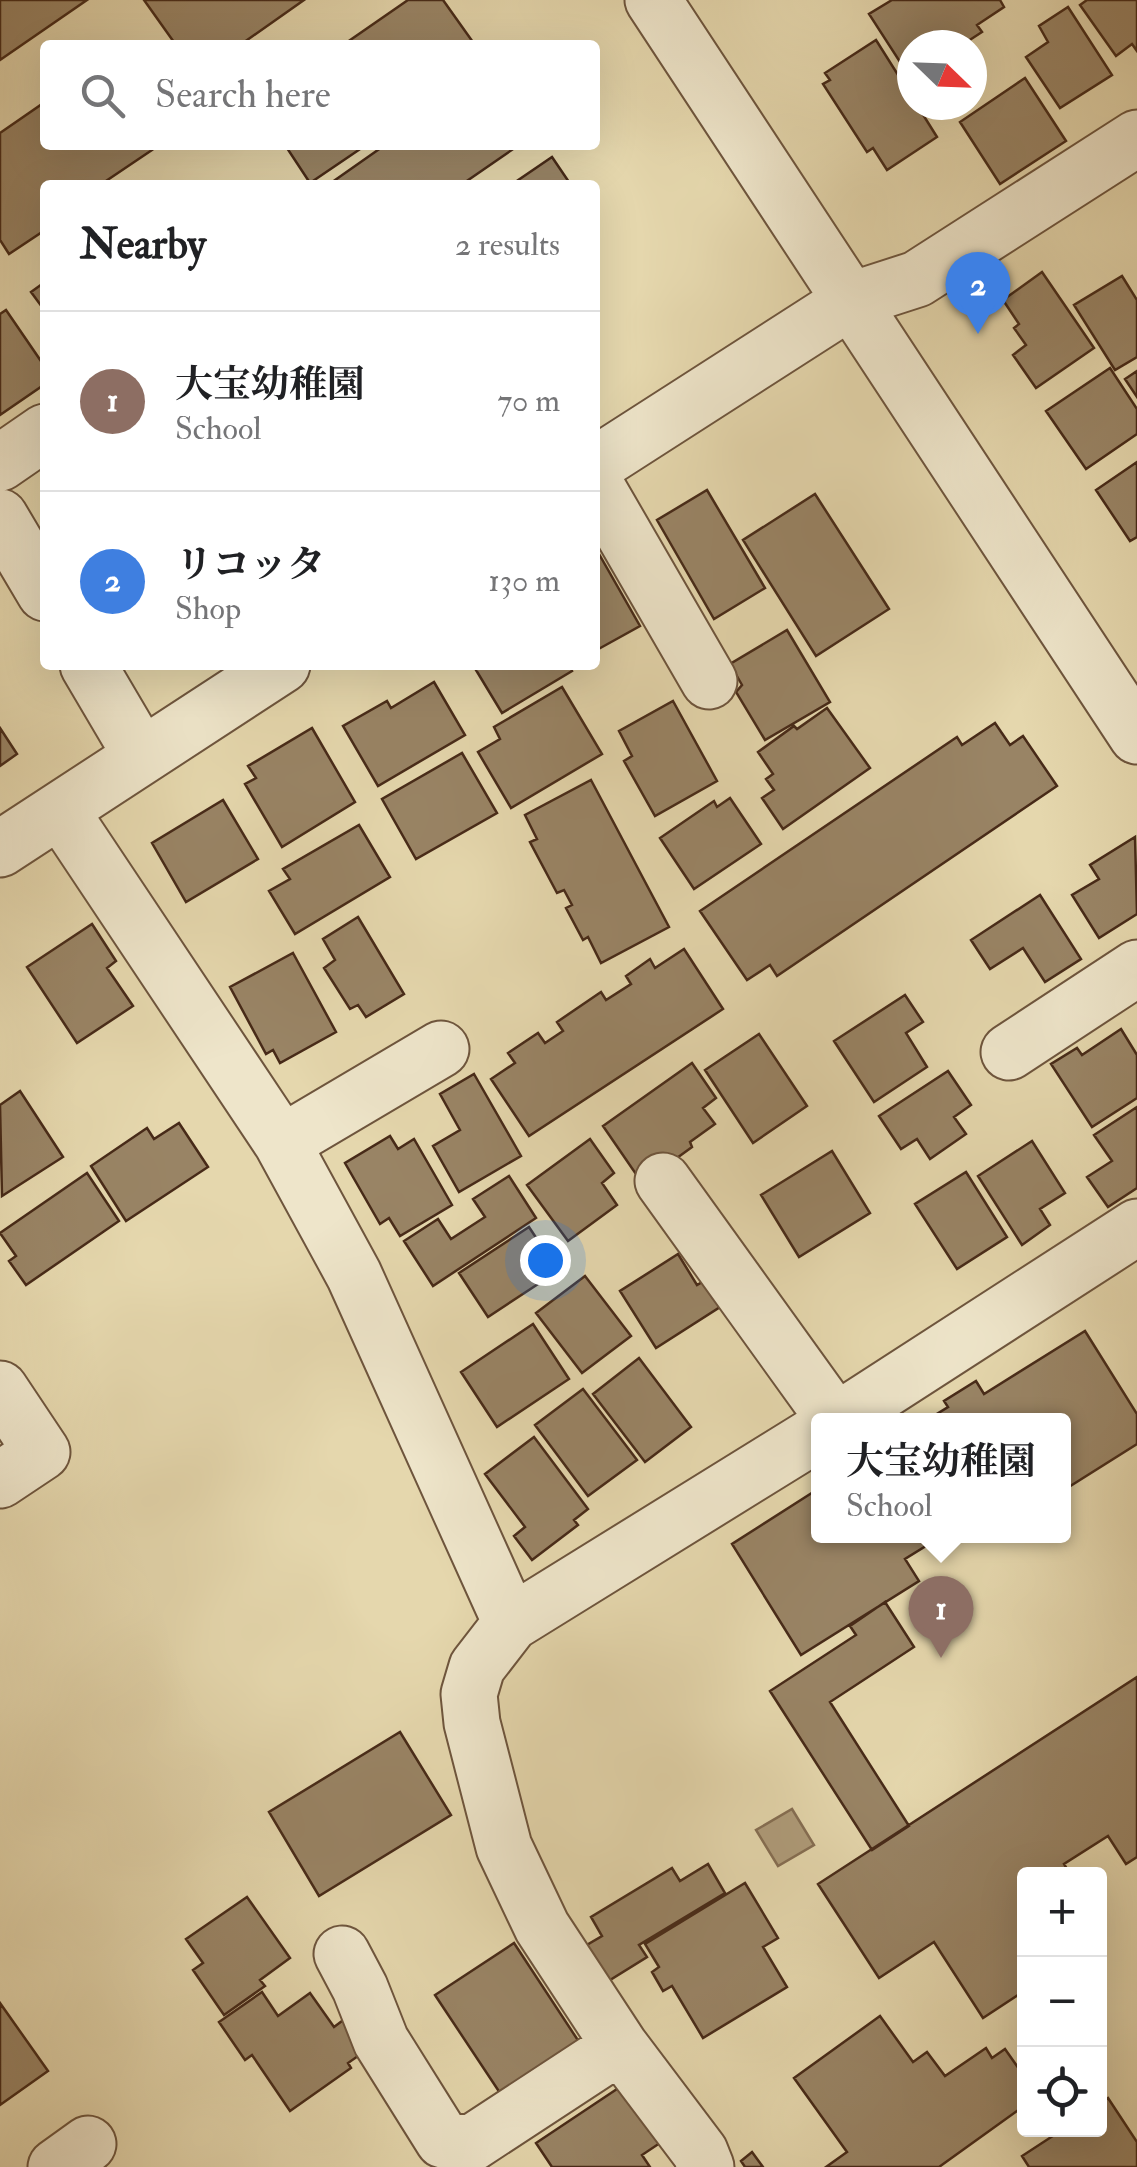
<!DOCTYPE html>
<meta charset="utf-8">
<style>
body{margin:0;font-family:"IM FELL Double Pica","Noto Serif JP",serif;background:#f2f2f2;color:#202124}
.controls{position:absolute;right:30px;bottom:30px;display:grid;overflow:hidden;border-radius:10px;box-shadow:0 10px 40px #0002}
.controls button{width:90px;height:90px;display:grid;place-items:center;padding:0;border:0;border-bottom:2px solid #e0e0e0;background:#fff;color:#202124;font:50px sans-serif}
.compass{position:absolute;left:897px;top:30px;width:90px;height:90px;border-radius:50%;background:#fff;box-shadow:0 10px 40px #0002;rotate:113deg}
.you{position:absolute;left:545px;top:1260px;width:35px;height:35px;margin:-25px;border:8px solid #fff;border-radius:50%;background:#1a73e8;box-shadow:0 0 0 15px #1a73e833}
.badge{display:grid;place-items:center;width:65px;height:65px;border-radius:50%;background:#8f2418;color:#fff;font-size:32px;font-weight:700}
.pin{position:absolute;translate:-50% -82px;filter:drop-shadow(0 2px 5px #0008)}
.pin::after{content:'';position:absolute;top:52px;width:35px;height:30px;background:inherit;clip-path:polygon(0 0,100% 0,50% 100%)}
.popup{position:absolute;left:811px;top:1413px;width:260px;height:130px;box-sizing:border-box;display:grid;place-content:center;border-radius:10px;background:#fff;filter:drop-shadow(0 2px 8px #0005);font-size:32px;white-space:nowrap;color:#757577}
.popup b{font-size:38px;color:#202124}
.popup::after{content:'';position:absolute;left:50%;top:100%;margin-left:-20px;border:20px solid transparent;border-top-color:#fff}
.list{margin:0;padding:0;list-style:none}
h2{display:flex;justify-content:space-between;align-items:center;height:130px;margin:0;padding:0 40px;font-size:42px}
h2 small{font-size:32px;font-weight:400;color:#757577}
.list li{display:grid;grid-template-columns:65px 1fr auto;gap:30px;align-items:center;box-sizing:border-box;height:180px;padding:0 40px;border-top:2px solid #e0e0e0}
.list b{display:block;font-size:38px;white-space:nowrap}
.list p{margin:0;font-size:32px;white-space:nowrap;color:#757577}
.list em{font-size:32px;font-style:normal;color:#757577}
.icon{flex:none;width:55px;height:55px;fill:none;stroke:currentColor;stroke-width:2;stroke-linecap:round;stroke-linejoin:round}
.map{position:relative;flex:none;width:1137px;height:2167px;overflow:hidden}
.search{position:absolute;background:#fff;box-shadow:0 10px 40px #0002;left:40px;top:40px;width:560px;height:110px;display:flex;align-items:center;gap:25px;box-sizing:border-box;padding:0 35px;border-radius:10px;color:#757577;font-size:38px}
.panel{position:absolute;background:#fff;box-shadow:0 10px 40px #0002;left:40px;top:180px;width:560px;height:490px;border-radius:10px}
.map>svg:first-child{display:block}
.water{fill:#af9c7a;stroke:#856e53;stroke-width:2.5}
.building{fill:#998465;stroke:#472a18;stroke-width:2.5}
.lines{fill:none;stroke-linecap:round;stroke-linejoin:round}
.minor-casing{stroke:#6e553d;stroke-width:59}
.minor{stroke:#eee5ca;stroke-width:55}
</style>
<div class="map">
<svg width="1137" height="2167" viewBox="0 0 1137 2167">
<rect width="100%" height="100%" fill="#e5d7ad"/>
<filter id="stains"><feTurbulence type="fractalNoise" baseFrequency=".002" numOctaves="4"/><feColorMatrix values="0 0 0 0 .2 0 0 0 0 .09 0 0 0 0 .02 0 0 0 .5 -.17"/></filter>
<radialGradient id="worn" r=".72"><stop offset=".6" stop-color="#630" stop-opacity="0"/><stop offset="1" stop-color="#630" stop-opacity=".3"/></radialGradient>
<path class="water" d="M792,1809L814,1845L778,1866L756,1830Z"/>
<path class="building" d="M0,0H87L0,60Z
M144,0H304L240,45H176Z
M408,0H443L475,45H343Z
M892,0H1000L1004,7L977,25L982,32L962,45H912L911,79L869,14Z
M1087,0H1137V51L1132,44L1116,56L1080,5Z
M1068,7L1112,75L1060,108L1026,57L1048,42L1039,26Z
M876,40L912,97V105H917L937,137L887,170L873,148L867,152L823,84L830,80L825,73Z
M1025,78L1066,141L1000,184L960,122Z
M45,102V145H148L152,150L100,185H45V230L9,254L0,240V133Z
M285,145H366L310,183Z
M385,145H519L461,185H328Z
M552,157L571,185H511Z
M1042,272L1094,348L1036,388L1013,355L1026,345L1014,328L1019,324L1003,300Z
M1122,276L1137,300V357L1115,370L1074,305Z
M45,282V311L31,292Z
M6,310L45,367V384L0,415V314Z
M1110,368L1137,409V434L1086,469L1046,411Z
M1137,371V397L1125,379Z
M1137,462V537L1130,541L1096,490Z
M707,490L765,588L714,619L657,520Z
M815,494L889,609L816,656L743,540Z
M595,547L640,626L595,651Z
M787,630L830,702L765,740L736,692L742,685L730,664Z
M569,665L572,671L502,713L476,670L483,665Z
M434,682L465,735L378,786L343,726L387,701L391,708Z
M562,687L602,754L511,808L478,752L500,739L494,727Z
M673,701L717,781L655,816L624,761L632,756L619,731Z
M827,708L870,768L783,829L762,798L774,790L766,779L773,774L758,752L794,726L797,729Z
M995,723L1010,745L1023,736L1057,786L777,976L770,965L747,980L700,911L957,737L962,745Z
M0,728L17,754L0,766Z
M312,728L355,802L282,847L245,784L256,778L248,766Z
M462,753L497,813L416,859L382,799Z
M591,780L669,927L601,963L588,937L583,940L566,908L572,905L564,890L557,893L530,842L537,839L525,815Z
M730,798L761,844L694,889L660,838L714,801L717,807Z
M223,800L258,859L186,902L152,843Z
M359,825L390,877L295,934L269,891L290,879L283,869Z
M1135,837L1137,914L1099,938L1072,895L1099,879L1090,865Z
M1040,895L1081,959L1045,982L1023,948L990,969L971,940Z
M358,917L404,994L366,1017L358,1005L350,1009L324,968L335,960L323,939Z
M92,924L116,961L107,968L133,1006L77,1043L27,967Z
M684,949L723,1009L529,1136L491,1079L515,1063L508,1053L538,1033L545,1043L563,1031L557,1022L601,992L606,1000L631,984L626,976L650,959L655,968Z
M293,953L336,1032L280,1063L273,1050L266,1054L230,987Z
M905,995L923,1022L906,1033L927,1067L874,1102L834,1041Z
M1121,1029L1137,1055V1098L1092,1127L1051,1064L1077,1048L1082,1055Z
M759,1034L807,1106L753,1143L705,1070Z
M692,1063L716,1098L703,1108L715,1124L690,1142L692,1147L666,1166L638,1177L603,1126Z
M948,1071L971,1105L954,1117L966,1134L930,1159L917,1139L901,1149L879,1116Z
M474,1074L521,1156L459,1192L433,1146L460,1130L440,1094Z
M20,1091L63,1157L2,1196L0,1105Z
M1137,1107V1188L1108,1207L1087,1177L1112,1161L1094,1135Z
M179,1123L208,1167L126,1221L91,1166L147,1128L154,1139Z
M390,1136L398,1149L414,1139L452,1205L400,1236L389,1218L380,1224L345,1163Z
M590,1139L614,1173L602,1183L617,1205L568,1241L527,1185Z
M1032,1141L1065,1193L1040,1209L1050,1225L1022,1245L978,1176Z
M832,1151L870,1213L799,1257L761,1195Z
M966,1172L1007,1237L957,1269L915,1204Z
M87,1173L119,1221L26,1285L9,1261L16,1256L0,1233Z
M509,1176L536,1218L433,1286L404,1241L438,1219L451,1239L485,1217L473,1199Z
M529,1227L558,1271L488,1317L459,1273Z
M678,1254L697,1285L704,1281L720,1307L656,1348L620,1291Z
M585,1276L631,1336L582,1373L536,1313Z
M533,1324L569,1379L497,1427L461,1372Z
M1085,1331L1137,1414V1444L1064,1490V1420H927L948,1407L944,1401L976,1381L984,1394Z
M639,1358L691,1427L645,1462L593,1394Z
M583,1389L637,1460L588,1496L535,1425Z
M534,1437L588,1509L574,1520L578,1525L532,1560L514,1536L525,1527L485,1474Z
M818,1489V1536H942L905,1559L919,1581L801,1655L732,1544Z
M885,1602L914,1647L830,1702L909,1826L872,1850L770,1691L856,1635L850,1626Z
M1137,1677V1857L1126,1864L1108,1836L1064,1864L1070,1874H1024V1991L983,2018L934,1942L879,1978L818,1884Z
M400,1732L451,1815L319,1896L269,1812Z
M708,1864L725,1893L639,1945L647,1957L602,1985L580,1949L602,1936L591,1917L672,1868L680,1881Z
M745,1883L778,1938L763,1947L787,1987L703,2038L672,1986L663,1991L652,1972L659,1967L645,1944Z
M247,1897L290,1958L260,1980L265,1986L224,2015L193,1970L203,1963L186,1939Z
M514,1943L585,2051L506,2102L435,1995Z
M262,1992L278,2016L310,1993L334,2027L346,2018L368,2049L348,2063L351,2068L290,2111L252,2055L245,2060L219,2022Z
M0,2003L48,2071L0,2105Z
M880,2016L913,2062L927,2052L945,2076L986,2048L992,2058L1005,2049L1024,2076V2090L1020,2094L1024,2106L939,2167H826L847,2152L794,2078Z
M623,2085L660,2143L642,2155L650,2167H552L536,2143Z
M1108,2098L1137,2142V2167H1029L1022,2156L1062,2130H1100V2104Z
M752,2152L763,2167H745L741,2161Z"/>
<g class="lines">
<g class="minor-casing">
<path id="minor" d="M653,0L1137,736
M0,463L45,432
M595,465L852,300L917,279L1137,138
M595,484L709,681
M0,517L45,593
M88,665L141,755
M60,810L282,1143L354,1275L511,1623
M0,849L282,665
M1009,1052L1137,968
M282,1143L441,1049
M663,1181L835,1420
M0,1389L42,1452L0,1480
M838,1420L1137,1227
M342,1954L360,1988L381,2041L443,2140L472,2143L620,2046
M56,2167L88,2144
M706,2167L700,2152L620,2046L542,1927L504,1847L472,1723L469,1694L477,1667L511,1623L818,1433"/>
</g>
<use href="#minor" class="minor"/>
</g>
<rect width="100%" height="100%" filter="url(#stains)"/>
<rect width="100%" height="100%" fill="url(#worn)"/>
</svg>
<div class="controls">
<button>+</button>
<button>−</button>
<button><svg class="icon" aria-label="locate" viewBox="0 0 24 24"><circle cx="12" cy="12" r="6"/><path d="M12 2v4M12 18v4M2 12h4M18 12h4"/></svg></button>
</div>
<svg class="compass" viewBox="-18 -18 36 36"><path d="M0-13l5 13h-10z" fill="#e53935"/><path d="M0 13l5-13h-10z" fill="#757577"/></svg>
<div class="you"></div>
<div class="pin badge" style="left:941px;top:1658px;background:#8d6e63">1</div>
<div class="popup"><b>大宝幼稚園</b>School</div>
<div class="pin badge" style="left:978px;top:334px;background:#3f7fe0">2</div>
<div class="search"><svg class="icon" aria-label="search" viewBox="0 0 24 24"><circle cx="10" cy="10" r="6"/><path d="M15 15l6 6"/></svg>Search here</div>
<section class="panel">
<h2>Nearby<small>2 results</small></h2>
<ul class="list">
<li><span class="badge" style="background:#8d6e63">1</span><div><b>大宝幼稚園</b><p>School</p></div><em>70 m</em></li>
<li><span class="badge" style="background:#3f7fe0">2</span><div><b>リコッタ</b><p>Shop</p></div><em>130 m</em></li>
</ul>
</section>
</div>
